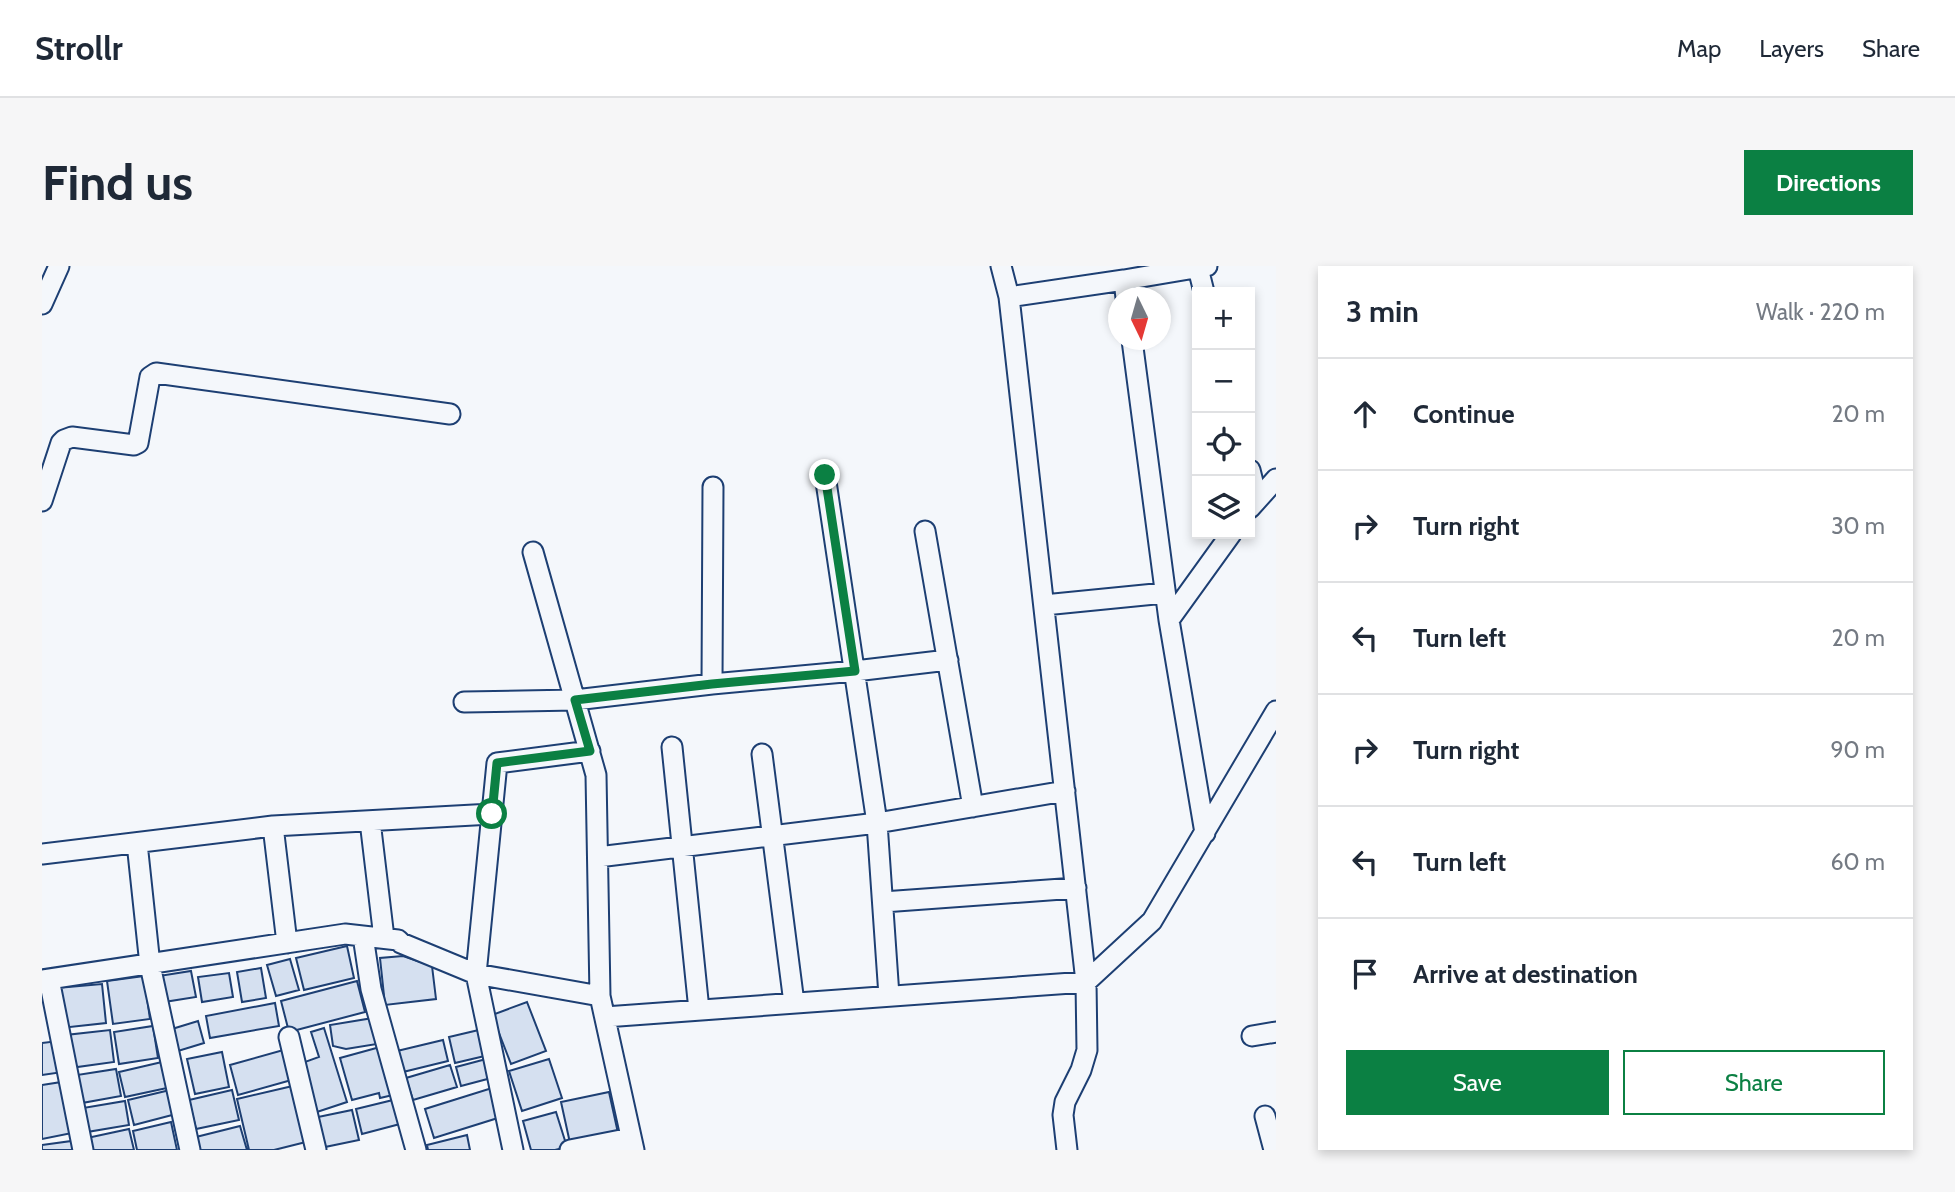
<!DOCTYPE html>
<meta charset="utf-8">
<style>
body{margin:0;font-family:Cabin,sans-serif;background:#f6f6f7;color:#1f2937}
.controls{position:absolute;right:21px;top:21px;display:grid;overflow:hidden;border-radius:0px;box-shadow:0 4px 10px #0003}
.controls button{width:63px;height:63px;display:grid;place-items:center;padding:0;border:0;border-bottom:2px solid #e0e1e3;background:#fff;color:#1f2937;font:35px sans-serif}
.compass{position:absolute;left:1066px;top:21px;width:63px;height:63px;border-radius:50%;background:#fff;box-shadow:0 4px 10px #0003;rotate:175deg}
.stop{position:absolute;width:21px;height:21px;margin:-16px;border:5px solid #0b8043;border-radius:50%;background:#fff}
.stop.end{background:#0b8043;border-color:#fff;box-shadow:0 2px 7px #0008}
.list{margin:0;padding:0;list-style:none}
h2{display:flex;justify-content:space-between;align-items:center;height:91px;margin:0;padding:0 28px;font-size:30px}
h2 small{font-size:23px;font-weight:400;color:#747a83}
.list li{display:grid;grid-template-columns:46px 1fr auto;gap:21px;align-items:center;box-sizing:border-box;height:112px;padding:0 28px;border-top:2px solid #e0e1e3}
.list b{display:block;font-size:26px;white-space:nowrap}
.list em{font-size:23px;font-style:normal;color:#747a83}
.actions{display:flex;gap:14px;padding:21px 28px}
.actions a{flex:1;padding:16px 0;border:2px solid #0b8043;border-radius:0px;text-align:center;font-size:24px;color:#0b8043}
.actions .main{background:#0b8043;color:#fff}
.icon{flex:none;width:38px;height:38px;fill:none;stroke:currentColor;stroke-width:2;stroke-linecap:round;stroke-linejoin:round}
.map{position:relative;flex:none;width:1234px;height:884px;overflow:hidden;border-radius:0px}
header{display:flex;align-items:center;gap:42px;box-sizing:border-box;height:98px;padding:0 35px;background:#fff;border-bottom:2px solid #e0e1e3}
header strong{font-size:33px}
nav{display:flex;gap:38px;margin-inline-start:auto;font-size:24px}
.intro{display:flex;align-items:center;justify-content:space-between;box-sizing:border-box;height:168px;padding:0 42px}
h1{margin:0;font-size:49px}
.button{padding:18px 32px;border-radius:0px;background:#0b8043;color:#fff;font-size:24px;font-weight:700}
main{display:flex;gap:42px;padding:0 42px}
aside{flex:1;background:#fff;border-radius:0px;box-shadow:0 4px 10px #0003}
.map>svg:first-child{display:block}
.building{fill:#d5e0f0;stroke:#1d3f73;stroke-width:2}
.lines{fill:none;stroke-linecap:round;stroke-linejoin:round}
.minor-casing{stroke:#1d3f73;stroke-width:23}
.minor{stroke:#f4f7fb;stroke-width:19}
.route{stroke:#0b8043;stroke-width:9}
</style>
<header>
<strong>Strollr</strong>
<nav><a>Map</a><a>Layers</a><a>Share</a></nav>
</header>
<div class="intro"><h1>Find us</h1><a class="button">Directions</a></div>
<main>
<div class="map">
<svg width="1234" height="884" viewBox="0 0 1234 884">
<rect width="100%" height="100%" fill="#f4f7fb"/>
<path class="building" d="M305,680L312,712L262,724L254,692Z
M361,690L390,700L394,733L343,739L338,692Z
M248,693L257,724L234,730L225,699Z
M219,702L224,732L200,736L195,706Z
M149,705L154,731L122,736L117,710Z
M187,707L191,731L160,736L156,711Z
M102,710L108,753L71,758L65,715Z
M315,715L323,746L247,766L239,735Z
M60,718L64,757L19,762L15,722Z
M485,736L504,785L469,798L450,749Z
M233,737L237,760L168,772L164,750Z
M331,752L335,778L304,783L291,780L288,759Z
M156,755L162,777L136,785L130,763Z
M111,760L116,792L77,798L72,766Z
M282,762L305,836L275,846L260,797L277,791L269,766Z
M441,763L447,789L413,797L407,771Z
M68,764L72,796L28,802L24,769Z
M401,774L406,795L361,806L355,785Z
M16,775L21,806L0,809V777Z
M338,781L351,829L338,832L337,827L310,834L298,792Z
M245,783L253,813L196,829L188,799Z
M180,786L187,821L153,828L145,793Z
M448,792L453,811L419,820L414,801Z
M507,793L520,832L480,845L467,805Z
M120,796L125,822L83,831L77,806Z
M408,799L415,821L371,834L364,812Z
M74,803L79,830L40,837L35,809Z
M26,815L35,866L0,873V819Z
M255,819L268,875L232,884H207L195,833Z
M450,822L459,851L392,872L383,843Z
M128,824L134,848L92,859L86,834Z
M190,824L197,854L154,863L147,834Z
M567,826L576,867L528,877L519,836Z
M351,834L358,858L320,868L314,843Z
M83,835L87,859L45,866L41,842Z
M310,844L317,874L283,881L276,851Z
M514,846L525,881L513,884H489L481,855Z
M129,856L135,884H95L91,865Z
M198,860L205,884H158L154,871Z
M87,863L92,884H47L45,872Z
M425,869L428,884H386L385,879Z
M37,874L38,884H0V879Z"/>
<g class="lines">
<g class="minor-casing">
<path id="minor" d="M1156,2L1162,26
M1082,14L1165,0
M967,31L1082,14L1084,32
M0,38L17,0
M1090,74L1127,354L1189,268
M1208,204L1215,232
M783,209L835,557L847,730
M0,235L19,177L22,174L30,171L92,179L96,177L108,111L114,107L408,148
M1208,242L1234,213
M883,265L931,541
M491,286L554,509L558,730L592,884
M1002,339L1123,327
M1127,354L1163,567
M670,418L671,221
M422,436L533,434L670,418L813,405L906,394
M630,481L657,744
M720,488L752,737
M328,555L342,672
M231,560L450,548
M95,577L108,699L148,884
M0,588L231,560L245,677
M556,591L835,557L1023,525
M841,636L1034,622
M321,670L329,723L374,884
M7,713L41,884
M0,714L303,668L356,674L359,677L434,708L558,730
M563,751L1044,716L967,31L959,0
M1210,770L1234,766
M247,771L274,884
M1223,850L1232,884
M471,884L434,708L455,497L548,485
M528,884L589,872
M1025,884L1021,849L1023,836L1039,804L1045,784L1044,716L1110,655L1234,445"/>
</g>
<use href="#minor" class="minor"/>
</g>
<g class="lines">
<path class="route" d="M450,548L455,497L548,485L533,434L670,418L813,405L783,209"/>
</g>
</svg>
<div class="controls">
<button>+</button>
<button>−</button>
<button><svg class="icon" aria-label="locate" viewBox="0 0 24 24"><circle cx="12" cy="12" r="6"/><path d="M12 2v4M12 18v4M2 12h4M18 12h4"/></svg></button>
<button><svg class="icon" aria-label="layers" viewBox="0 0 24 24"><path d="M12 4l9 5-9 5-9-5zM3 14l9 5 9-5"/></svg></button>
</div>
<svg class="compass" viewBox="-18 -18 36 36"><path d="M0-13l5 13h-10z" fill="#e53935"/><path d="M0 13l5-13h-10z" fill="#747a83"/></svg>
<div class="stop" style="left:450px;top:548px"></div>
<div class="stop end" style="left:783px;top:209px"></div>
</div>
<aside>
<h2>3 min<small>Walk · 220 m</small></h2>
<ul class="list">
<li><svg class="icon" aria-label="ahead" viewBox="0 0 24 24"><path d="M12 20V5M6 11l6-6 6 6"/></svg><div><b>Continue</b></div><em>20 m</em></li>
<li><svg class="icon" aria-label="right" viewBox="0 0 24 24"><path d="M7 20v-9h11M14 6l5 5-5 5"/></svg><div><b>Turn right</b></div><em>30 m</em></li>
<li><svg class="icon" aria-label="left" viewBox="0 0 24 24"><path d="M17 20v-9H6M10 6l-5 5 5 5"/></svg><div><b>Turn left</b></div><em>20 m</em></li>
<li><svg class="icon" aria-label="right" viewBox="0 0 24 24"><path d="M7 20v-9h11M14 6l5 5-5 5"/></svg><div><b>Turn right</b></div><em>90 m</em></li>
<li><svg class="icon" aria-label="left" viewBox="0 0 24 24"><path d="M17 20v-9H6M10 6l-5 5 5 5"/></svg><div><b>Turn left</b></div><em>60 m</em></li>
<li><svg class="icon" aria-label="arrive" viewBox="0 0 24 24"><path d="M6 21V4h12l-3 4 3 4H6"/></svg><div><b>Arrive at destination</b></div></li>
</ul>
<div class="actions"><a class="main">Save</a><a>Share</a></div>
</aside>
</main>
